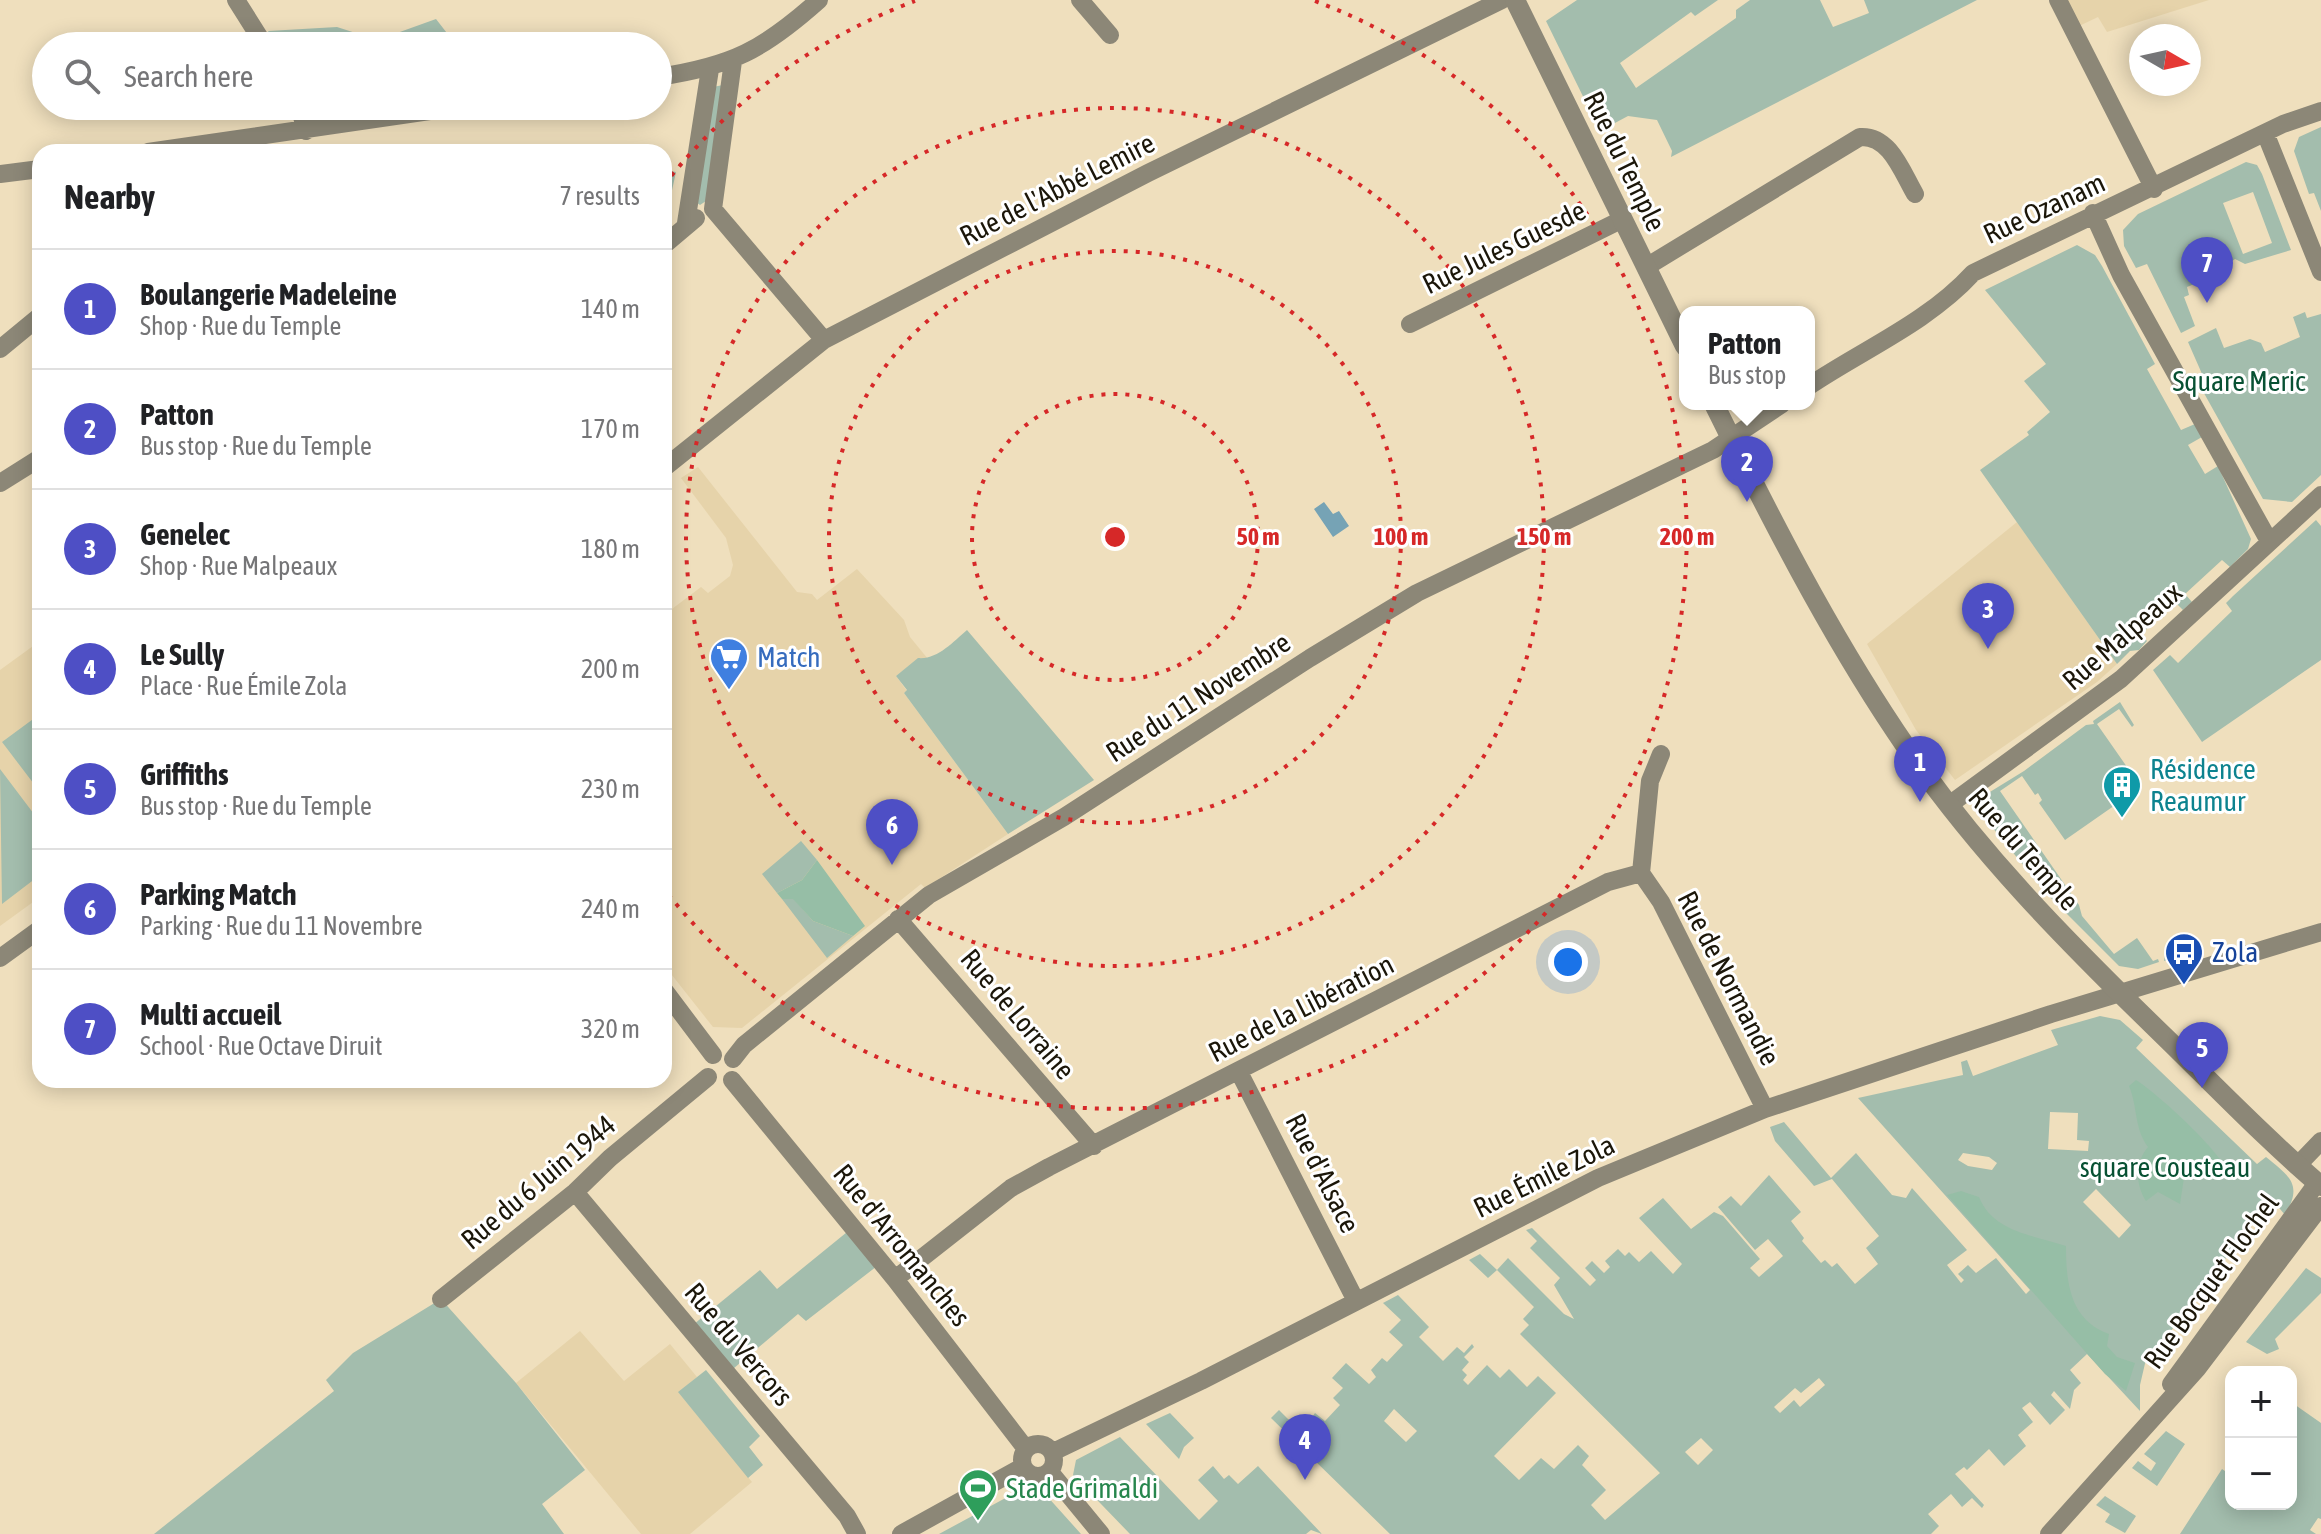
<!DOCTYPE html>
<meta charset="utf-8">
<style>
body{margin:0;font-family:"Asap Condensed",sans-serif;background:#f2f2f2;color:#202124}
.controls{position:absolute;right:24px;bottom:24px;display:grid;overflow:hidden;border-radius:16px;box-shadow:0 4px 20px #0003}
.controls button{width:72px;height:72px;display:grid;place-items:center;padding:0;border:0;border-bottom:2px solid #e0e0e0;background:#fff;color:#202124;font:40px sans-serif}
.compass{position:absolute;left:2129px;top:24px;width:72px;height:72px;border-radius:50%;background:#fff;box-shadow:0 4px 20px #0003;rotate:99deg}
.you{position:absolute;left:1568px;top:962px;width:28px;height:28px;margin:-20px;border:6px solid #fff;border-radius:50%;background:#1a73e8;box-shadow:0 0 0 12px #1a73e833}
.badge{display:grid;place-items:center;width:52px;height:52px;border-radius:50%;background:#4e4fc5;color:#fff;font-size:26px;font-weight:700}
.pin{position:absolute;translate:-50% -66px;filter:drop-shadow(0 2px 4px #0008)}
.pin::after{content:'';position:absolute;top:42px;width:28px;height:24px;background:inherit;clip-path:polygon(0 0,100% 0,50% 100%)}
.popup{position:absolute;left:1679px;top:306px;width:136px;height:104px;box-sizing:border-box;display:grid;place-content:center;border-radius:16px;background:#fff;filter:drop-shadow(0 2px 6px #0005);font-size:26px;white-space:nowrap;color:#757577}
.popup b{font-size:30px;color:#202124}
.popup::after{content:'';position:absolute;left:50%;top:100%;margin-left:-16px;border:16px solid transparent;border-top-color:#fff}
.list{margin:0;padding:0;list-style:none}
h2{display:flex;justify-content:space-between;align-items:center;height:104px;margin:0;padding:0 32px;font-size:34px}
h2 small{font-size:26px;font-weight:400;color:#757577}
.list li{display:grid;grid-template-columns:52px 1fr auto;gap:24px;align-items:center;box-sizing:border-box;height:120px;padding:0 32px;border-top:2px solid #e0e0e0}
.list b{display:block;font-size:30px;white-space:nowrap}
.list p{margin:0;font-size:26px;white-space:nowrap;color:#757577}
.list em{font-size:26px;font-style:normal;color:#757577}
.icon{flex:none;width:44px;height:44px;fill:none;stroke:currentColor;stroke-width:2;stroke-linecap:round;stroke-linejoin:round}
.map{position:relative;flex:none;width:2321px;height:1534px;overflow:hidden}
.search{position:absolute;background:#fff;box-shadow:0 4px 20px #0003;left:32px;top:32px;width:640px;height:88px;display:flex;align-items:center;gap:20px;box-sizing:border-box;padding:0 28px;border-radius:44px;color:#757577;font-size:30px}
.panel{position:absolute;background:#fff;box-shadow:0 4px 20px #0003;left:32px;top:144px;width:640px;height:944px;border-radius:24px}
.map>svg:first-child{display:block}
.built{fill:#e6d3aa}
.green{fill:#a3bdad;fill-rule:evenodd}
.forest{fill:#96bea6}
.water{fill:#76a3b5}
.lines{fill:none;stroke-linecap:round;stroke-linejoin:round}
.minor{stroke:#8c8777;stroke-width:18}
.tertiary{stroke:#8c8777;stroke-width:20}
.ring{fill:none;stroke:#d62828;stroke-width:4;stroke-dasharray:4 8}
.labels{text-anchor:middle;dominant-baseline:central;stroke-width:6;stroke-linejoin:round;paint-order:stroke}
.street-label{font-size:28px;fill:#1b1609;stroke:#fff}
.park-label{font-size:28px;fill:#085133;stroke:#fff}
.shop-label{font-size:28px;fill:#366cbe;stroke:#fff;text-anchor:start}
.culture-label{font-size:28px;fill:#0d838f;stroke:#fff;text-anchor:start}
.transit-label{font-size:28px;fill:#164399;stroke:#fff;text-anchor:start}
.leisure-label{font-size:28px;fill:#27864d;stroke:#fff;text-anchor:start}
.centre{fill:#d62828;stroke:#fff;stroke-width:4}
.ring-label{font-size:24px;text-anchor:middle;font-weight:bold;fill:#d62828;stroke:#fff;stroke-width:6;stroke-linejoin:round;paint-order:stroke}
</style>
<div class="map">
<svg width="2321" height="1534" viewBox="0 0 2321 1534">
<rect width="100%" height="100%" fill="#efdfbd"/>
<path class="built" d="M2058,0H2209L2107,32L2098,17L2077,27Z
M698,467L797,592L812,594L817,600L857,569L904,620L910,637L928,659H918L896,676L907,691L904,693L1008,834L925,888L921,884L742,1028L713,1027L664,965V615L701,587L708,593L730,576L733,565L726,538L681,478Z
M2017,522L2117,664L2097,682L1955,780L1916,730L1867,644Z
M40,641V897L0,926V670Z
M580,1331L624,1381L670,1344L697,1377L679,1393L752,1482L690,1534H641L516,1383Z"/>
<path class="green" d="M1577,0H1718L1695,16L1691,12L1620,63L1636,88L1736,18V10L1750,0H1820L1833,27L1869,13L1864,0H1977L1671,157L1672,151L1657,120L1628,116L1600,131L1546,21Z
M436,19L457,46H278L268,31L337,27L368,37L397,33Z
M723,85L706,201L700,205L696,202L713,87Z
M2321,127V211L2314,193L2309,194L2294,151L2299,137Z
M2246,162L2257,165L2262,174L2291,250L2245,264L2235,259L2215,273L2211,270L2197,276L2199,282L2187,287L2189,295L2184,297L2195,326L2181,333L2147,264L2136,268L2124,246L2123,230L2138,214ZM2253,192L2272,243L2243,254L2223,203Z
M664,170L676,172L664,227Z
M2077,245L2095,255L2102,266L2155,364L2147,369L2181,430L2195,424L2202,437L2188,445L2205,474L2218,466L2251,539L2248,549L2230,567L2222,560L2185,594L2192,602L2183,610L2176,603L2141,634L2147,641L2139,650L2130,651L2117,664L1980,470L2029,435L2027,432L2050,412L2024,381L2046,364L1985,290Z
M2305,312L2307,318L2321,314V475L2292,502L2263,499L2200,386L2206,383L2188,342L2216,328L2224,348L2250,339L2261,343L2265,352L2300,337L2293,317Z
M2316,520L2321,526V660L2202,742L2153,670L2170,655L2178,663L2232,611L2226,603L2233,596Z
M967,630L1094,780L1008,834L904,693L907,690L896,676L918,658C937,660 953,642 967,630Z
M2120,702L2134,725L2132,727L2119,709L2097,724L2141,787L2065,840L2039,803L2042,800L2038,793L2035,795L2022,776L2000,791L2079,905L2082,916L2114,954L2137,938L2153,961L2158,959L2159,962L2138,969L2119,966L2046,893L1983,816L1985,795L2024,771L2086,725L2094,724L2093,721Z
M40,714V792L2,742Z
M0,769L40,822V875L2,904Z
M801,841L817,860L802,880L777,893L762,874Z
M793,898L813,921L853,936L827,958L782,899Z
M2193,940L2199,951L2164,961L2165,955Z
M2100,1016L2120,1020L2143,1040L2136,1048L2257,1164L2266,1157C2290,1177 2303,1184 2285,1215L2271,1198L2155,1352L2147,1355L2140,1385V1411L2087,1354L2070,1370L2081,1383L2074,1390L2070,1409L2054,1391L2051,1395L2065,1410L2050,1425L2030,1402L2022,1408L2033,1422L2018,1435L2026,1446L2004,1466L1989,1449L1967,1470L1964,1467L1955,1474L1984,1505L1982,1508L1972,1498L1962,1507L1951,1494L1928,1514L1939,1526L1931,1534H1390L1271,1418L1279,1410L1288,1419L1306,1426L1315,1413L1325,1421L1340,1405L1333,1398L1343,1388L1332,1378L1346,1363L1369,1384L1376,1377L1371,1370L1382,1358L1387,1362L1403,1345L1389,1332L1401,1320L1383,1303L1398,1295L1429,1327L1419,1337L1443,1361L1457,1347L1464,1353L1472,1344L1474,1347L1464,1357L1469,1362L1462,1370L1467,1375L1463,1380L1468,1385L1487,1365L1500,1378L1509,1369L1527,1387L1538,1376L1556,1393L1494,1456L1519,1480L1541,1458L1554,1469L1578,1445L1589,1456L1582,1465L1606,1490L1591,1505L1605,1520L1660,1473L1520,1334L1529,1325L1523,1319L1534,1307L1497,1270L1488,1278L1469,1260L1480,1254L1497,1270L1508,1258L1564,1314L1574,1319L1554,1285L1560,1278L1530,1248L1537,1241L1526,1230L1532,1228L1590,1286L1596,1280L1585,1268L1592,1261L1604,1273L1610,1267L1605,1261L1618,1249L1625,1256L1629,1252L1639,1262L1651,1251L1673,1274L1682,1264L1639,1218L1663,1198L1691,1229L1714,1212L1723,1216L1760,1259L1750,1268L1759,1277L1783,1256L1768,1239L1755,1250L1718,1207L1731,1196L1741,1206L1769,1175L1801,1212L1791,1221L1804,1238L1802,1241L1821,1263L1825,1260L1832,1267L1837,1263L1855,1284L1878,1264L1866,1248L1879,1236L1832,1179L1814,1186L1775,1141L1770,1127L1784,1122L1831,1178L1856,1153L1892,1195L1906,1198L1912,1188L1967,1250L1947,1265L1961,1283L1964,1280L1958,1274L1968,1265L1976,1273L1996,1258L2026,1294L2030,1290L1858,1098L1963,1075L1961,1062L1967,1060L1973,1076L2058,1045L2051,1030ZM2050,1112L2078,1113L2077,1140L2089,1141L2088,1151L2048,1149ZM1963,1153L1989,1157L1997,1163L1992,1170L1968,1166L1958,1160ZM2096,1189L2131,1225L2119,1238L2083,1202ZM1819,1378L1825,1385L1800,1407L1794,1400L1780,1413L1774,1407L1795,1388L1801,1393ZM1394,1409L1417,1431L1406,1442L1384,1421ZM1701,1438L1713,1450L1698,1465L1685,1452Z
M852,1228L881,1263L806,1321L798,1314L727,1374L688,1329L760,1270L777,1289Z
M2306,1268L2321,1278V1293L2275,1339L2279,1349L2267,1354L2246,1342Z
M441,1299L516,1383L585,1470L542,1504L564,1534H154L334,1391L326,1380L353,1353Z
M706,1370L760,1436L749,1447L763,1465L748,1478L678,1392Z
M2291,1402L2321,1423V1519L2318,1518L2310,1530L2316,1534H2180L2222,1469L2231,1475V1504H2291Z
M1170,1413L1194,1438L1184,1447L1179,1459L1146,1424Z
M2166,1431L2185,1444L2157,1486L2132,1468L2138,1461L2151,1471L2156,1463L2144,1454Z
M1120,1437L1199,1520L1218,1501L1198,1480L1213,1466L1224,1479L1229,1475L1238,1484L1258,1466L1322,1534L1311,1530L1306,1534H1130L1073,1475L1076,1460Z
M1022,1489L1046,1495L1081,1534H939Z
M2105,1496L2136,1516L2125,1533L2105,1522L2110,1514L2096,1505Z"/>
<path class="forest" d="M817,860L865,926L853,936L813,921L793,899H782L777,893L802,880Z
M2136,1080C2157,1093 2224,1154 2229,1175L2219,1179L2211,1167L2184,1178L2180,1204L2158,1192L2146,1201C2135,1184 2135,1162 2148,1147C2134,1128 2138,1108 2129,1086Z
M1961,1191L1979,1197C1993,1232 2033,1235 2066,1246C2066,1283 2070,1320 2109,1334L2107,1346L2117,1357L2135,1363L2126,1391L2105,1374L1947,1195Z"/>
<path class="water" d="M1324,502L1333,514L1339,511L1349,526L1333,537L1314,509Z"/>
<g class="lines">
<path class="minor" d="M236,0L265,46
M1080,0L1110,35
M2058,0L2154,189
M733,61L713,209L824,340
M658,77C732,66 763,50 819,0
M299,106L306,131
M2266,135L2321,272
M148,152L464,106
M0,174L40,169
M2093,213L2121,275L2269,541
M686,223L710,69
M664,245L696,218
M1646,267L1860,137C1890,135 1902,172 1915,194
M1410,324L1623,219
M0,349L40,316
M1809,386C1864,349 1927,323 1973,273L2283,124L2321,111
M664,468L824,340L1148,173L1502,0
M0,483L40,458
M1949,805L2121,679L2321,495
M1641,873L1661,902L1765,1109
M898,919L1094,1146
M0,958L40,929
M664,990L713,1055
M733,1059L744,1045L929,895L1064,817L1310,658L1417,593L1713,450L1782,404
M1239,1072L1356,1301
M732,1080L895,1279L1026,1449
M2297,1166L2321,1141
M575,1192L847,1516L857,1534
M895,1279L1011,1188L1049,1167L1608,882L1641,873L1650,781L1661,754
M441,1299L575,1192L610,1158L708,1077
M2171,1384L2317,1183
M1022 1460a16 16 0 1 1 32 0a16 16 0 1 1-32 0Z
M1053,1452L1201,1381L1598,1178L1765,1109L2051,1014L2321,932
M1050,1472L1101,1534
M901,1534L1022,1467
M2049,1534L2197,1369L2321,1206"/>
<path class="tertiary" d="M1515,0L1685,346
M1714,404C1769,515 1827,629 1896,732C1973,848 2069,944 2168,1040C2218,1089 2267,1140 2321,1186"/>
</g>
<g class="ring">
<circle cx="1115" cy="537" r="143"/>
<circle cx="1115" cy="537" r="286"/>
<circle cx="1115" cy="537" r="429"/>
<path d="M664 185A572 572 0 0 1 915 1M1315 1A572 572 0 1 1 664 889"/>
</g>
<defs>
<g id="supermarket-pin" transform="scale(2)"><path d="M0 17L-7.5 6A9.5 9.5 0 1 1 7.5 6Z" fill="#3f7fe0" stroke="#fff"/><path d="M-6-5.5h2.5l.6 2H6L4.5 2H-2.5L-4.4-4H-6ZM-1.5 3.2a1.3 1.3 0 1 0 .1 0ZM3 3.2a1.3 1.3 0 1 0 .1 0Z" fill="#fff"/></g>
<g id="building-pin" transform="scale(2)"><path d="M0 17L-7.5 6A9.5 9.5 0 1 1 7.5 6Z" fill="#0f9aa8" stroke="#fff"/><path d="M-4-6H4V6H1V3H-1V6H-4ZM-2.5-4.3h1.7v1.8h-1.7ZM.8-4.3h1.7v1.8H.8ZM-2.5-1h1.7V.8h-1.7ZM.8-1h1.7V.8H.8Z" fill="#fff"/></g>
<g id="bus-pin" transform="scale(2)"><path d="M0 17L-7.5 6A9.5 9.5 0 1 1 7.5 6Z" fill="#1a4fb4" stroke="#fff"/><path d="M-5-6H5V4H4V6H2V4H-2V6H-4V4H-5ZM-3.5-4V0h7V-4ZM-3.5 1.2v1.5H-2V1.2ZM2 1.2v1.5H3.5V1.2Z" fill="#fff"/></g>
<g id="stadium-pin" transform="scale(2)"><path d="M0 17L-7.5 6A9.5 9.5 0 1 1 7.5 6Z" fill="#2e9e5b" stroke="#fff"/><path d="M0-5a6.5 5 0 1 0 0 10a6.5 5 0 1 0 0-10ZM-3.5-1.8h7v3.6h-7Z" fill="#fff"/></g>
</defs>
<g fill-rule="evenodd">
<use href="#supermarket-pin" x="729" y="657"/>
<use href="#building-pin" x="2122" y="785"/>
<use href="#bus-pin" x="2184" y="952"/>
<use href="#stadium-pin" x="978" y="1488"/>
</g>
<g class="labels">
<g class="street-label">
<text transform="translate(1625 161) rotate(64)">Rue du Temple</text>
<text transform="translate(1057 189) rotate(-27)">Rue de l'Abbé Lemire</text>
<text transform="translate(2044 208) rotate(-25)">Rue Ozanam</text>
<text transform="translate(1504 247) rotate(-26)">Rue Jules Guesde</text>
<text transform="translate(2122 636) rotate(-41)">Rue Malpeaux</text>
<text transform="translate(1198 697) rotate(-33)">Rue du 11 Novembre</text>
<text transform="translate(2024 849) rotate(49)">Rue du Temple</text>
<text transform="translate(1729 978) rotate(63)">Rue de Normandie</text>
<text transform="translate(1301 1008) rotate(-27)">Rue de la Libération</text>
<text transform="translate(1018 1014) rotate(50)">Rue de Lorraine</text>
<text transform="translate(1323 1173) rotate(63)">Rue d'Alsace</text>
<text transform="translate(1544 1176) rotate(-26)">Rue Émile Zola</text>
<text transform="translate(538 1182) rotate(-40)">Rue du 6 Juin 1944</text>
<text transform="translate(902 1245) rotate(51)">Rue d'Arromanches</text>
<text transform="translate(2211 1281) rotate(-54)">Rue Bocquet Flochel</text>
<text transform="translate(739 1344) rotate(50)">Rue du Vercors</text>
</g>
<g class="park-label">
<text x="2239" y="381">Square Meric</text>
<text x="2165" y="1167">square Cousteau</text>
</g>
<g class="shop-label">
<text x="757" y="657">Match</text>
</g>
<g class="culture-label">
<text x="2150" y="769">Résidence<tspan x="2150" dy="32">Reaumur</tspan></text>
</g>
<g class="transit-label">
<text x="2212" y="952">Zola</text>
</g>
<g class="leisure-label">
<text x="1006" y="1488">Stade Grimaldi</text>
</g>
</g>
<circle cx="1115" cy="537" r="12" class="centre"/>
<g class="ring-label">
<text x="1258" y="545">50 m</text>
<text x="1401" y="545">100 m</text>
<text x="1544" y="545">150 m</text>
<text x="1687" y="545">200 m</text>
</g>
</svg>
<div class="controls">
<button>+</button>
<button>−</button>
</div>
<svg class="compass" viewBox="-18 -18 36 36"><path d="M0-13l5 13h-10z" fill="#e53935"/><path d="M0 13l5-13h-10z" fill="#757577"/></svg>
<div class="you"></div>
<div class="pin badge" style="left:1920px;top:802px">1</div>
<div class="pin badge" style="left:1747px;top:502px">2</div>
<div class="popup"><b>Patton</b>Bus stop</div>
<div class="pin badge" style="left:1988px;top:649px">3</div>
<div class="pin badge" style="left:1305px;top:1480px">4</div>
<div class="pin badge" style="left:2202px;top:1088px">5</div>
<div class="pin badge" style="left:892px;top:865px">6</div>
<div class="pin badge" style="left:2207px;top:303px">7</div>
<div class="search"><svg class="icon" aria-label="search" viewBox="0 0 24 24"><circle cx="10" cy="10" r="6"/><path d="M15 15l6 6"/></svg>Search here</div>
<section class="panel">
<h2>Nearby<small>7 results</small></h2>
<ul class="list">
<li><span class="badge">1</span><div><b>Boulangerie Madeleine</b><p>Shop · Rue du Temple</p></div><em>140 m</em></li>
<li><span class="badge">2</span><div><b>Patton</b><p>Bus stop · Rue du Temple</p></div><em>170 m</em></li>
<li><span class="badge">3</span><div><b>Genelec</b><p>Shop · Rue Malpeaux</p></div><em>180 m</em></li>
<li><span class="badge">4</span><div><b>Le Sully</b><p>Place · Rue Émile Zola</p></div><em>200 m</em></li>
<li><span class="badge">5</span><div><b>Griffiths</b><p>Bus stop · Rue du Temple</p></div><em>230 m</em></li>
<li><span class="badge">6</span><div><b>Parking Match</b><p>Parking · Rue du 11 Novembre</p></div><em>240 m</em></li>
<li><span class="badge">7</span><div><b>Multi accueil</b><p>School · Rue Octave Diruit</p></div><em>320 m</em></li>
</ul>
</section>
</div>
